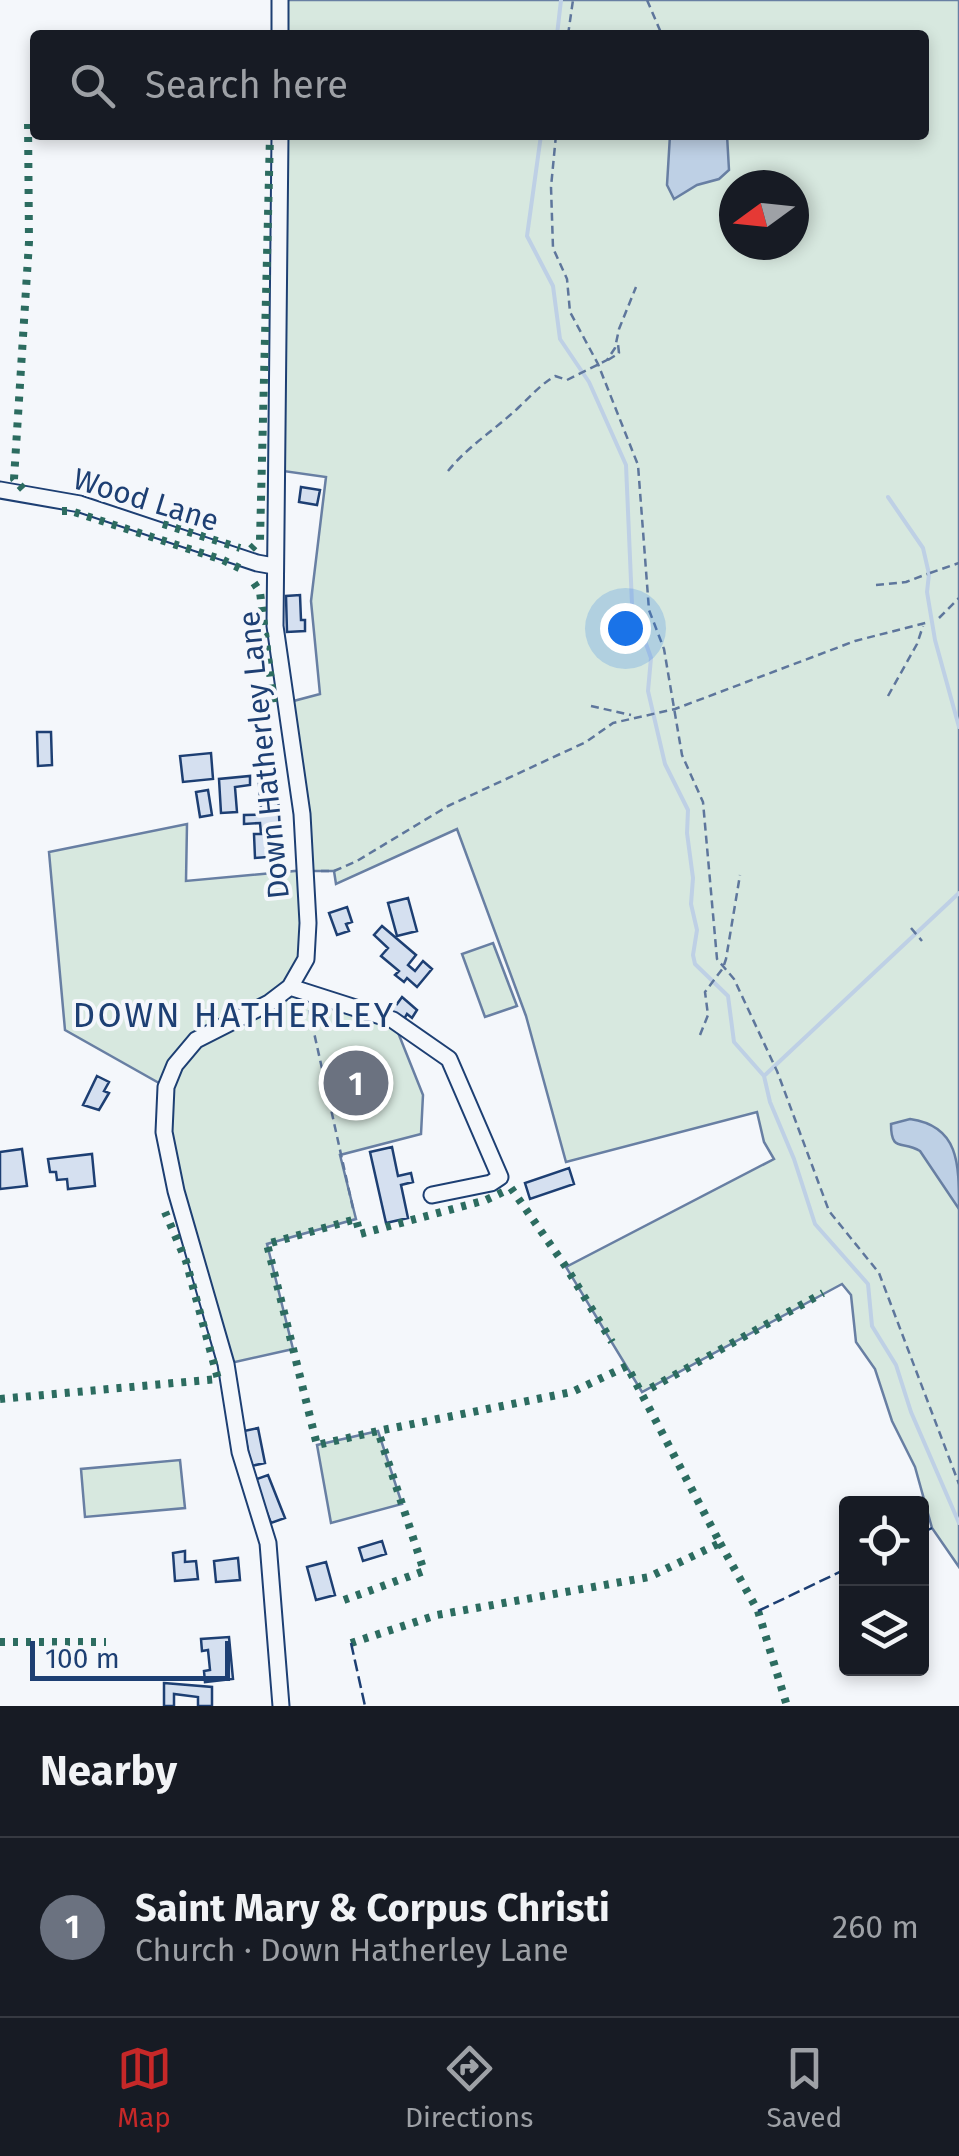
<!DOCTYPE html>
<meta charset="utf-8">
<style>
body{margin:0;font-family:"Fira Sans",sans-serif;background:#20242c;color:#f1f3f6}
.controls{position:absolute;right:30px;bottom:30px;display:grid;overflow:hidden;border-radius:10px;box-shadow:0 5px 15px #0003}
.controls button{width:90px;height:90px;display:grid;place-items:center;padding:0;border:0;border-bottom:2px solid #363941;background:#171b24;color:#f1f3f6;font:50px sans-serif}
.compass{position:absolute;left:719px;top:170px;width:90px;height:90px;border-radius:50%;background:#171b24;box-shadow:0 5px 15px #0003;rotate:255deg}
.scale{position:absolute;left:30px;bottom:25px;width:200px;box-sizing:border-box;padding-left:10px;border:5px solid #1d3f73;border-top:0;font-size:28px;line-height:35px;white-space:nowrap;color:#1d3f73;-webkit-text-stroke:8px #f4f7fb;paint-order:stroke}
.you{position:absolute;left:625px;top:628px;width:35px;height:35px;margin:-25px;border:8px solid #fff;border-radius:50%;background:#1a73e8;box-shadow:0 0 0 15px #1a73e833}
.badge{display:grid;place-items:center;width:65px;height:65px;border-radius:50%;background:#c62828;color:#fff;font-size:32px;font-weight:700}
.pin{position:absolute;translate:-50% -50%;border:5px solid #fff;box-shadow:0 2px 10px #0006}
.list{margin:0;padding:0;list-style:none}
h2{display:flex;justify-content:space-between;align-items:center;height:130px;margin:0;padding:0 40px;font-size:42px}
h2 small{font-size:32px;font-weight:400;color:#9ea1a6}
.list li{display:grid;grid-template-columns:65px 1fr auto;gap:30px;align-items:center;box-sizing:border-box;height:180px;padding:0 40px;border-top:2px solid #363941}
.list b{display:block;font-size:38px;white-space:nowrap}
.list p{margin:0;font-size:32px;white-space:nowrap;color:#9ea1a6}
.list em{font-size:32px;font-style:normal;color:#9ea1a6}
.icon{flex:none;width:55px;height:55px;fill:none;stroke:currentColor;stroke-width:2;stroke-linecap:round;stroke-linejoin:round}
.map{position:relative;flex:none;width:959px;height:1706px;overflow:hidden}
.search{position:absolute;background:#171b24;box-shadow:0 5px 15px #0003;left:30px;right:30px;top:30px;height:110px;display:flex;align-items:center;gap:25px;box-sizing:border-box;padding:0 35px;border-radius:10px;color:#9ea1a6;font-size:38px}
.sheet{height:310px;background:#171b24}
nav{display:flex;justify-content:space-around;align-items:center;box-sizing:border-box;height:140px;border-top:2px solid #363941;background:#171b24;font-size:28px;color:#9ea1a6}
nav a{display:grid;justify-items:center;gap:5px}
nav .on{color:#c62828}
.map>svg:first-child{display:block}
.green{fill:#d7e8df;stroke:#687fa3;stroke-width:2.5;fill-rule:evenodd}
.water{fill:#bed0e5;stroke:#687fa3;stroke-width:2.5}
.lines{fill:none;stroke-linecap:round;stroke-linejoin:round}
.stream{stroke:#bed0e5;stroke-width:4}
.building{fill:#d5e0f0;stroke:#1d3f73;stroke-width:2.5}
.minor-casing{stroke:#1d3f73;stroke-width:19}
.path{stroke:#5e769c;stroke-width:2.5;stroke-dasharray:8 5;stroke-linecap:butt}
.minor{stroke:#f4f7fb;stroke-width:15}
.hedge{stroke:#2c6c60;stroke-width:8;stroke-dasharray:5 8;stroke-linecap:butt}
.fence{stroke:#1d3f73;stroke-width:2.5;stroke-dasharray:12 5;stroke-linecap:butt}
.labels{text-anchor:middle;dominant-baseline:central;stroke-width:8;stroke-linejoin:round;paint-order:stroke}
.street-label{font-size:30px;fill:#1d3f73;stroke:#f4f7fb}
.quarter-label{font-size:35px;letter-spacing:2.5px;fill:#1d3f73;stroke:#f4f7fb}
</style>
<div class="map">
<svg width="959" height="1706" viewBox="0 0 959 1706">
<rect width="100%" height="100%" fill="#f4f7fb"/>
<path class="green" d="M280,0H959V1567L932,1528L915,1467L892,1421L875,1369L856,1342L851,1295L842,1284L642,1392L566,1267L774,1159L764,1142L757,1112L566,1162L526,1016L457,829L336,884L334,871H305L308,923L291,987L393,1020L423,1095L421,1134L340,1155L356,1219L267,1244L293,1349L226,1364L176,1191L166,1087L65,1030L49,852L187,824L186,881L305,870L286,703L320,694L311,601L326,477L276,470L280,135H924V35H280ZM734,185H794V245H734Z
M493,943L517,1006L485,1017L462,954Z
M378,1431L402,1504L331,1523L317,1445Z
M180,1460L185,1508L85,1517L81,1469Z"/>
<path class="water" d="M670,135H727L729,170L719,179L697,185L674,199L667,185Z
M910,1119C959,1126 959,1163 959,1209L920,1151C902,1140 891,1153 891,1124Z"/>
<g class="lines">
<path class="stream" d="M557,35L561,0
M541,135L527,236L553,286L560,339L589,382L626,465L632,604L651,658L648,691L665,764L688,810L687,833L693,878L691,904L697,930L693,955L695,964L728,996L734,1042L764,1076L770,1102L794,1159L815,1224L868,1284L872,1326L896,1365L911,1412L959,1523
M888,497L923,548L929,574L927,592L935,640L959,727
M764,1076L959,893"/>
</g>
<path class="building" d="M301,487L320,490L317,505L299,502Z
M300,595L301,620H305V631L287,632L286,596Z
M37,732H51L52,765L38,766Z
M211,753L213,779L183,782L180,756Z
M250,776V785L235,787L237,812L221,813L219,779Z
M277,783L279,810L261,811L259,784Z
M208,790L212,815L200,817L196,792Z
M279,814L281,856L255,858L254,834H261L260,823L244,824V815Z
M408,898L417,931L397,936L388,903Z
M347,907L352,922L346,924L349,931L337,935L329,913Z
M382,926L416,955L408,965L415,971L423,961L432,969L417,987L407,978L404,982L395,975L399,971L381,956L388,948L374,935Z
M402,997L417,1010L412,1018L407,1014L403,1021L386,1010L392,1001L397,1004Z
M359,1063L376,1102L373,1103L376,1111L365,1115L362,1108L356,1110L339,1071Z
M97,1076L109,1082L104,1091L109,1093L99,1110L83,1105Z
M392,1147L398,1176L411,1173L413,1182L401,1185L408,1218L386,1223L370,1152Z
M22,1149L27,1186L0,1189V1152Z
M92,1154L95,1186L68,1189L67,1179L57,1180L56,1172H50L48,1159Z
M569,1168L574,1184L530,1199L525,1183Z
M258,1428L265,1463L251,1466L244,1431Z
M268,1475L285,1518L271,1523L254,1480Z
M382,1541L386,1554L363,1561L359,1548Z
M185,1551V1562L196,1561L198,1579L175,1581L173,1553Z
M238,1558L240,1580L216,1582L214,1561Z
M326,1562L335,1595L316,1600L307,1567Z
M229,1637L233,1679L205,1682L204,1671L210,1670L208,1650L202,1651L201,1639Z
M164,1683L212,1687V1706H198V1697L174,1694V1706H164Z"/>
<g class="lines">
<g class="minor-casing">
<path id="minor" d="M280,35V0
M280,135L275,626L302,814L308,923L306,959L290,987L269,1003L196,1040L175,1065L166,1087L164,1132L176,1191L226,1364L240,1452L268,1543L281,1706
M0,490L80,504L257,563L274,566
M290,987L393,1020L449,1059L500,1177L491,1183L432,1195"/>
</g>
<path class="path" d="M647,0L662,35
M568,35L573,0
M556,135L551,187L553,248L567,279L570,312L598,364L638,465L649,610L664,649L682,755L703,802L717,959L734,979L777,1071L829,1211L879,1273L959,1484
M608,360L619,353L618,344
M448,471C469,445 495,430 519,407C531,396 540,385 555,376L567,380L607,360L615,348L619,329L636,287
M930,573L959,563
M876,585L906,582L927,574
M939,618L959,598
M888,696L917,644L923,626
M591,706L631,715
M321,871H334L357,861L448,806L586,742L613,723L675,709L855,641L929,622
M911,928L922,941
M309,1010L354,1213
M700,1035L708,1015L705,992L723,968L726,959L740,875
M329,1105L350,1095"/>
<use href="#minor" class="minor"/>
<path class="hedge" d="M23,489L14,479L29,242L28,119
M62,511H71L223,560L243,570
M163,524L240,548
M251,549L260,540L270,135
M254,583L260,592L274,706
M511,1188L566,1267L612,1342
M651,1388L823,1293
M0,1399L218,1379L186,1261L165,1212
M720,1543L758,1611L787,1706
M344,1600L424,1571L378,1431L317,1445L267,1244L356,1219L360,1234L486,1200L503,1192
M0,1642H106
M351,1643L437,1615L649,1577L720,1543L627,1366L572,1392L378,1431"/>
<path class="fence" d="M922,1533L932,1528
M758,1611L846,1569
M351,1643L365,1706"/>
</g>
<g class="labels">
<g class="street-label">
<text transform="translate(146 500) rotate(17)">Wood Lane</text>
<text transform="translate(264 755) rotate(-96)">Down Hatherley Lane</text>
</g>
<g class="quarter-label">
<text x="234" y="1015">DOWN HATHERLEY</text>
</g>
</g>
</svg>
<div class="controls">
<button><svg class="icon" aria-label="locate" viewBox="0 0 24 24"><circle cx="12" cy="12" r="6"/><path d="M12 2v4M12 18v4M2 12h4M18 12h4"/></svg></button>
<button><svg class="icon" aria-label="layers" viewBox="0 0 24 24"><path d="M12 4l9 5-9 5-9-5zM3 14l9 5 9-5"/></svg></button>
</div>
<svg class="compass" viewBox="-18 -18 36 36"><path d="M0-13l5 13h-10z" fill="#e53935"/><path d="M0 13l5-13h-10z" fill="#9ea1a6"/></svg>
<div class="scale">100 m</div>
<div class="you"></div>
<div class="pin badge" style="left:356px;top:1083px;background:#6b7280">1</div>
<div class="search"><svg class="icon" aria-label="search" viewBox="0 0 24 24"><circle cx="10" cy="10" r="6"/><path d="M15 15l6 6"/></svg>Search here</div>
</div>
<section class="sheet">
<h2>Nearby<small></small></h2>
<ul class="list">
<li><span class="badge" style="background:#6b7280">1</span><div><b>Saint Mary &amp; Corpus Christi</b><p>Church · Down Hatherley Lane</p></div><em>260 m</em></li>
</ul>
</section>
<nav>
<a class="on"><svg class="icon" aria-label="map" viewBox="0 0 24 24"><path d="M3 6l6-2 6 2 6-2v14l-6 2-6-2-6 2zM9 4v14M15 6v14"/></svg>Map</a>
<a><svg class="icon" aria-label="directions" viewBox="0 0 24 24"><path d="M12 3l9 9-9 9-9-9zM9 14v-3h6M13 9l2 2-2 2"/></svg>Directions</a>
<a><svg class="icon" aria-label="saved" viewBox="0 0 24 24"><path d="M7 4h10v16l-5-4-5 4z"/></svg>Saved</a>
</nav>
